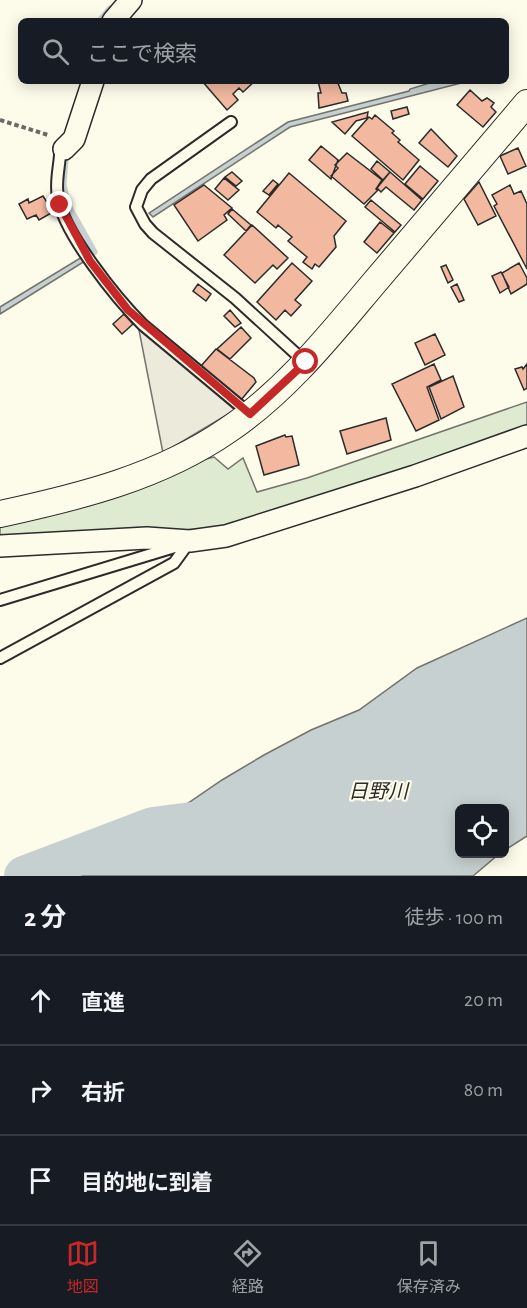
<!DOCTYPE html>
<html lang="ja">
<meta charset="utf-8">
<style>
body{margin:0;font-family:"Alegreya Sans","Noto Sans JP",sans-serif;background:#20242c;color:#f1f3f6}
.controls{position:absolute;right:18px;bottom:18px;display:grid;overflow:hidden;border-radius:9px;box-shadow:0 3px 15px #0003}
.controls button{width:54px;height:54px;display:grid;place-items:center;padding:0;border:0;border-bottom:2px solid #363941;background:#171b24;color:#f1f3f6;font:30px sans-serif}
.stop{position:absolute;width:18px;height:18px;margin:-14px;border:4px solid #c62828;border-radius:50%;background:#fff}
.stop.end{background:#c62828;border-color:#fff;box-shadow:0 2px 6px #0008}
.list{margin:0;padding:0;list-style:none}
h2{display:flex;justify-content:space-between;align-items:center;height:78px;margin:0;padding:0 24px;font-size:26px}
h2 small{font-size:20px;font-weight:400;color:#9ea1a6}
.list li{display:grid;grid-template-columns:39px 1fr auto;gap:18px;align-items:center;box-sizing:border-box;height:90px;padding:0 24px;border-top:2px solid #363941}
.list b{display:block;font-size:22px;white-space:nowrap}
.list em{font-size:20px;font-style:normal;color:#9ea1a6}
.icon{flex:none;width:33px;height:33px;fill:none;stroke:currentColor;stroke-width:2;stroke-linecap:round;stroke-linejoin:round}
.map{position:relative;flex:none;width:527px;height:876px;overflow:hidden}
.search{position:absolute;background:#171b24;box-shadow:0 3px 15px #0003;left:18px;right:18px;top:18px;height:66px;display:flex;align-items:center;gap:15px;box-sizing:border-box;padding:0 21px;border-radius:9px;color:#9ea1a6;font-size:22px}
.sheet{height:348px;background:#171b24}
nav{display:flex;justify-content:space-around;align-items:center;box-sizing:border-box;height:84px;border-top:2px solid #363941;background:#171b24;font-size:16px;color:#9ea1a6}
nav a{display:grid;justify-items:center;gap:3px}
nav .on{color:#c62828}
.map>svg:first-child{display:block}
.green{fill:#deebd1;stroke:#74746e;stroke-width:1.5}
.parking{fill:#eceadb;stroke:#74746e;stroke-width:1.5}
.water{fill:#c7d0d0;stroke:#74746e;stroke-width:1.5}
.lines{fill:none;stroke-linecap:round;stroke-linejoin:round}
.stream{stroke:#c7d0d0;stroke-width:7}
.river{stroke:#c7d0d0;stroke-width:40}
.building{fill:#f2b8a0;stroke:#2b2b2b;stroke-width:1.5}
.service-casing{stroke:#2b2b2b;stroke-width:14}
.minor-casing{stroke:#2b2b2b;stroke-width:24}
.tertiary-casing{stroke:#2b2b2b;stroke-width:28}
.path{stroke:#6a6964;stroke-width:4;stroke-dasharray:4.5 3;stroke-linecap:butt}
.service{stroke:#fdfbea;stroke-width:10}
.minor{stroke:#fdfbea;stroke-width:21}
.tertiary{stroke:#fdfbea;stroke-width:26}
.route{stroke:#c62828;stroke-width:8}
.labels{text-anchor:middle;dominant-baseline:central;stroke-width:4.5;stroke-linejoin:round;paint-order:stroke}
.water-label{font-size:20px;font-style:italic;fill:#2b2b2b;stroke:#fdfbea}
</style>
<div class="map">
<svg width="527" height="876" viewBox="0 0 527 876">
<rect width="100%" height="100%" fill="#fdfbea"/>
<path class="green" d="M527,402V430L216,528L0,541V527C72,512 140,491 206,459L214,457L228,469L243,458L257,492L307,478Z"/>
<path class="parking" d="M138,325L235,410L163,453Z"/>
<path class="water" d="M469,81L290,127L153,217L149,213L288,122L409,91L410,89L433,82Z
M82,257L85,261L0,314V307Z
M527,618V836L505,850L504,808H460V854H499L473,876H67L153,827L222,780L264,755L311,730L359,710L417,668Z"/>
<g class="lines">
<path class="stream" d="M100,21L110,9
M66,150L63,184L67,204L94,252"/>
<path class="river" d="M24,876L153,827L207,820"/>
</g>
<path class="building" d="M202,81H255L243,92L239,88L233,94L238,100L227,110Z
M318,81H337L342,93H346L348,101L319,108L318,93H321Z
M470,90L482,101L487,98L494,103L491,107L496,112L483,127L457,105Z
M407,107L409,114L393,119L391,111Z
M368,112L367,118L356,121L345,134L332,122Z
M375,115L394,131L392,133L400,140L398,142L419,160L403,180L352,136L369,117L372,119Z
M431,129L457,156L448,167L419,143Z
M321,146L338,160L331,179L309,160Z
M518,148L526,166L508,174L500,156Z
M347,153L382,180L376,189L378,190L364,204L331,176L338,168L335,165Z
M377,161L390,172L383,180L371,169Z
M420,166L438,181L423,199L405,184Z
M232,172L242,181L236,186L225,177Z
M390,172L422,200L414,210L386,187L381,192L377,188Z
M289,173L346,221L334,236L336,247L319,267L315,264L312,269L303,262L307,257L288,241L292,237L278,225L276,228L257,212Z
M224,178L239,190L228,200L215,189Z
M273,180L278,184L269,195L263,191Z
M479,182L496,216L478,225L464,199Z
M204,185L232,208L224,215L227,220L198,241L174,205Z
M510,185L514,194L521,191L527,204V269L494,206L497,204L492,195Z
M43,196L53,212L39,220L36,215L27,219L19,204L28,199L29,203Z
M371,200L401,225L395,232L365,207Z
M232,209L251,225L246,231L228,214Z
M380,222L394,233L377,253L364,242Z
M252,225L288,258L277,269L273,265L255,283L224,255Z
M292,263L312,281L295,300L301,305L291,316L285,310L276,320L257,302Z
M519,263L527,278V284L511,294L502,273Z
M446,265L453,280L448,283L441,267Z
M501,272L509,287L500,293L492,276Z
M198,284L211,294L206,301L193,291Z
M457,284L464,300L459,302L451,287Z
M230,310L241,323L235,327L224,316Z
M124,314L133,324L122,334L113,324Z
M241,327L251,338L230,359L217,349Z
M435,334L445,355L425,365L415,343Z
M216,349L254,378L256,382L241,400L201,366Z
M434,364L441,380L427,387L439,420L416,431L392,384Z
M527,364V388L524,390L515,369L522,367L523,369Z
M453,376L464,407L441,419L429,387Z
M386,418L391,440L347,454L340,431Z
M285,435L286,437L292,436L299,465L264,475L256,446Z"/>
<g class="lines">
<g class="service-casing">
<path id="service" d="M231,122L151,179L142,190L136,207L145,224L153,233L235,298L305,362
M64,149L60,155C59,169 55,184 58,197C63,233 118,300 143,325L250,414
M0,600L178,546
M0,658L174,563L190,541"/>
</g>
<g class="minor-casing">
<path id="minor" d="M113,21L131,0
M64,149L74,139L93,81
M0,546L147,538L190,541L226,536L415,476L527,436"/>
</g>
<g class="tertiary-casing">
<path id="tertiary" d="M0,514C79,497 160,477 228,430C286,391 330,335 374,283C425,223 476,163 527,103"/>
</g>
<path class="path" d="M0,120L48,135"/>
<use href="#service" class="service"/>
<use href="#minor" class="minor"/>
<use href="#tertiary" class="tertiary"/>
</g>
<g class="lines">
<path class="route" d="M60,205L90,261L128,310L250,414L306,362"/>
</g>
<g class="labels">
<g class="water-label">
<text x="378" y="792">日野川</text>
</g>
</g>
</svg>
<div class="controls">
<button><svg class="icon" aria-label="locate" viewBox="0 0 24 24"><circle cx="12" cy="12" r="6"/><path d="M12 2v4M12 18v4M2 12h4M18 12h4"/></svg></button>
</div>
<div class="stop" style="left:306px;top:362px"></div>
<div class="stop end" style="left:60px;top:205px"></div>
<div class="search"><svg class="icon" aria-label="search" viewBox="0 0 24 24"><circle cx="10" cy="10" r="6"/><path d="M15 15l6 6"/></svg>ここで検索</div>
</div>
<section class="sheet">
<h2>2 分<small>徒歩 · 100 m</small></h2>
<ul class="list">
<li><svg class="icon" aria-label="ahead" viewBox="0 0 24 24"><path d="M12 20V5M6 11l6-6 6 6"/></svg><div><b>直進</b></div><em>20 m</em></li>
<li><svg class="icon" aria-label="right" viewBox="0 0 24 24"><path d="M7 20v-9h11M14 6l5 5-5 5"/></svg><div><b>右折</b></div><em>80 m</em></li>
<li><svg class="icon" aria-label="arrive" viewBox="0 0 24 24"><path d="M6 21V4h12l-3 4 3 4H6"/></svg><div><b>目的地に到着</b></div></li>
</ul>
</section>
<nav>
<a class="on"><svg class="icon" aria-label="map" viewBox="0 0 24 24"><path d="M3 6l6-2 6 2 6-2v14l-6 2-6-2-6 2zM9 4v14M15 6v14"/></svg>地図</a>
<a><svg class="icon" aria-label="directions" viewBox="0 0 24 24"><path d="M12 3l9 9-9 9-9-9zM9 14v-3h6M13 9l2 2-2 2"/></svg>経路</a>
<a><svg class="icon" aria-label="saved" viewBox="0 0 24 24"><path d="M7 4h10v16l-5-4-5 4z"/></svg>保存済み</a>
</nav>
